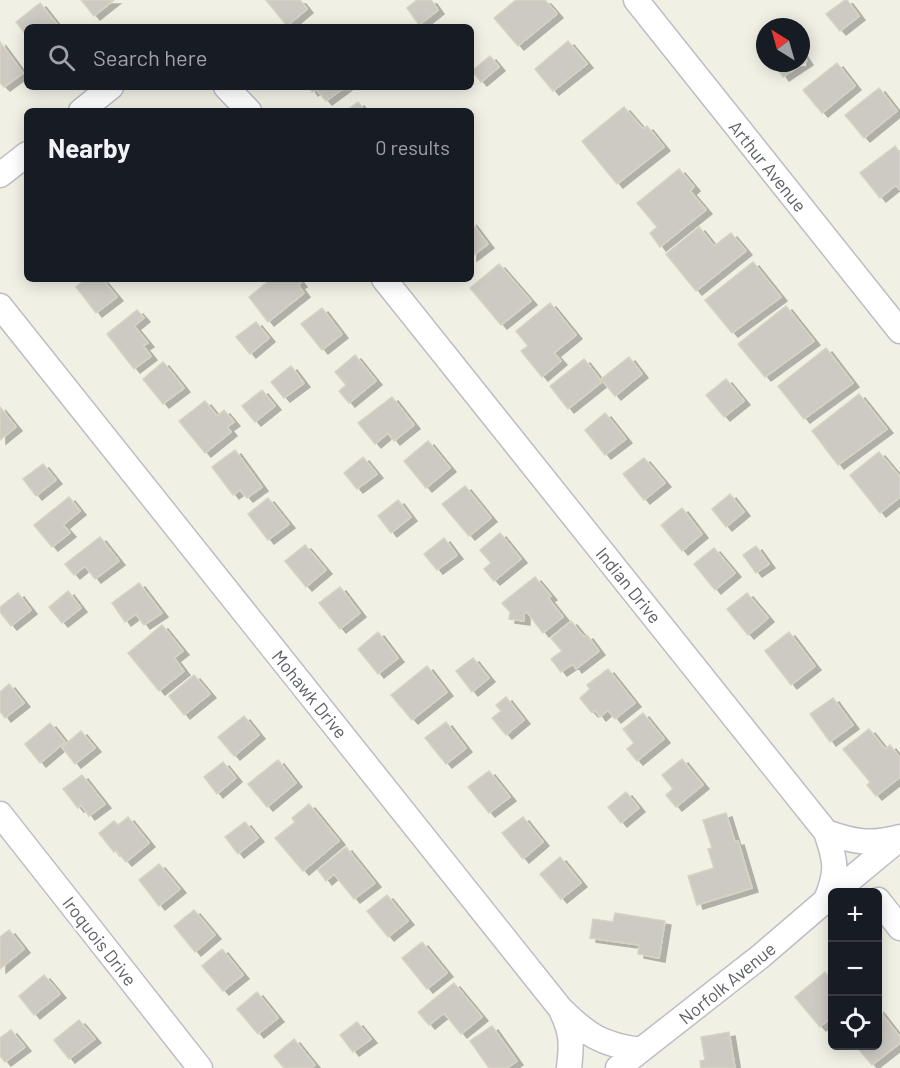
<!DOCTYPE html>
<meta charset="utf-8">
<style>
body{margin:0;font-family:Barlow,sans-serif;background:#20242c;color:#f1f3f6}
.controls{position:absolute;right:18px;bottom:18px;display:grid;overflow:hidden;border-radius:9px;box-shadow:0 3px 15px #0003}
.controls button{width:54px;height:54px;display:grid;place-items:center;padding:0;border:0;border-bottom:2px solid #363941;background:#171b24;color:#f1f3f6;font:30px sans-serif}
.compass{position:absolute;left:756px;top:18px;width:54px;height:54px;border-radius:50%;background:#171b24;box-shadow:0 3px 15px #0003;rotate:323deg}
.list{margin:0;padding:0;list-style:none}
h2{display:flex;justify-content:space-between;align-items:center;height:78px;margin:0;padding:0 24px;font-size:26px}
h2 small{font-size:20px;font-weight:400;color:#9ea1a6}
.icon{flex:none;width:33px;height:33px;fill:none;stroke:currentColor;stroke-width:2;stroke-linecap:round;stroke-linejoin:round}
.map{position:relative;flex:none;width:900px;height:1068px;overflow:hidden}
.search{position:absolute;background:#171b24;box-shadow:0 3px 15px #0003;left:24px;top:24px;width:450px;height:66px;display:flex;align-items:center;gap:15px;box-sizing:border-box;padding:0 21px;border-radius:9px;color:#9ea1a6;font-size:22px}
.panel{position:absolute;background:#171b24;box-shadow:0 3px 15px #0003;left:24px;top:108px;width:450px;height:174px;border-radius:9px}
.map>svg:first-child{display:block}
.building{fill:#cccac2;stroke:#d6d3c3;stroke-width:1.5;filter:url(#shadow)}
.lines{fill:none;stroke-linecap:round;stroke-linejoin:round}
.minor-casing{stroke:#bdbec5;stroke-width:27}
.minor{stroke:#fff;stroke-width:24}
.labels{text-anchor:middle;dominant-baseline:central;stroke-width:4.5;stroke-linejoin:round;paint-order:stroke}
.street-label{font-size:18px;fill:#5d6067;stroke:#fff}
</style>
<div class="map">
<svg width="900" height="1068" viewBox="0 0 900 1068">
<defs>
<filter id="shadow"><feDropShadow dx="6" dy="4" stdDeviation="0" flood-color="#0004"/></filter>
</defs>
<rect width="100%" height="100%" fill="#f1f0e5"/>
<path class="building" d="M81,0H114L94,16Z
M266,0H300L307,9L287,26Z
M417,0H431L438,10L419,25L407,8Z
M516,0H545L557,14L518,46L494,18Z
M845,0H847L859,16L840,31L826,14Z
M40,3L59,27H27V36L16,22Z
M568,41L587,64L553,91L535,69Z
M0,42L23,73L4,87L0,83Z
M801,52L807,61L783,77L774,63H801Z
M490,56L499,67L481,82L472,71Z
M837,63L855,86L822,113L803,90Z
M309,87H345L326,101L316,89L312,92Z
M879,88L897,111L864,138L845,115Z
M358,102L365,111H346Z
M624,107L643,129L647,126L664,147L617,184L582,141Z
M895,146L900,153V190L896,185L880,198L860,173Z
M679,169L694,187L690,191L706,210L660,247L650,233L657,227L637,203Z
M471,222L488,244L471,257Z
M699,227L714,246L731,233L746,251L696,291L666,254Z
M753,262L781,297L732,333L705,300Z
M499,264L531,301L501,325L470,288Z
M86,279H102L117,297L96,313L76,287Z
M271,279H298L301,283L298,285L304,293L268,322L249,297Z
M550,303L576,335L554,353L561,361L542,377L521,351L528,346L516,331Z
M786,306L814,341L765,377L738,344Z
M322,308L342,334L322,350L301,324Z
M137,310L144,318L134,326L148,343L143,346L151,356L134,369L107,334Z
M256,322L269,338L250,354L236,337Z
M826,348L853,383L804,419L778,386Z
M355,355L376,381L349,403L339,391L346,385L335,372Z
M629,357L642,374L615,396L601,379Z
M584,359L602,382L568,409L550,386Z
M163,362L184,388L163,404L143,379Z
M291,366L304,383L284,398L271,382Z
M726,379L744,401L724,417L706,395Z
M262,390L275,406L255,422L242,406Z
M859,394L887,429L838,465L812,431Z
M392,397L414,425L394,441L388,433L375,444L358,423Z
M205,401L217,416L224,410L234,422L227,427L231,432L205,453L179,421Z
M0,407L16,427L0,440Z
M605,413L626,439L605,455L585,430Z
M428,441L450,468L426,488L404,461Z
M235,450L262,487L247,498L240,490L233,495L212,467Z
M879,452L900,477V497L880,513L850,475Z
M363,457L377,474L357,489L344,473Z
M644,458L665,483L644,500L623,474Z
M43,464L56,480L36,496L23,479Z
M465,486L491,518L469,536L442,504Z
M730,494L744,512L726,527L712,509Z
M69,497L80,511L63,525L70,533L52,547L34,525Z
M268,498L289,524L268,540L248,514Z
M398,500L411,517L391,533L378,516Z
M682,508L702,534L682,551L661,525Z
M500,533L521,559L494,581L484,569L491,563L480,550Z
M100,537L119,561L95,579L85,566L74,575L65,564Z
M444,538L457,555L437,570L424,554Z
M305,545L326,570L306,587L285,561Z
M756,546L769,564L756,573L743,555Z
M714,548L735,573L715,590L694,564Z
M535,577L551,596L548,598L563,617L543,633L527,612L524,614V621L509,619L510,612L502,603Z
M139,583L162,613L144,625L136,614L125,622L112,603Z
M340,587L360,613L340,629L319,603Z
M68,591L81,608L62,623L49,607Z
M18,593L31,610L11,626L0,612V607Z
M747,593L768,618L748,635L727,609Z
M571,621L584,637L587,635L599,651L576,669L573,664L561,672L551,659L562,651L551,638Z
M162,625L183,651L174,658L184,671L159,691L128,653Z
M378,632L398,658L378,674L358,649Z
M789,632L815,666L791,685L765,651Z
M473,658L489,678L472,692L456,671Z
M427,666L447,692L412,720L391,695Z
M608,669L635,703L615,719L608,710L600,717L595,710L592,713L580,698L590,689L587,685Z
M194,675L210,694L184,715L169,696Z
M9,684L24,703L5,718L0,711V692Z
M506,697L524,720L506,735L492,718L501,711L496,705Z
M833,698L853,725L830,742L810,714Z
M643,713L664,739L637,761L627,749L634,743L623,729Z
M244,716L259,735L234,756L218,737Z
M446,722L466,748L446,764L425,738Z
M50,723L65,742L40,763L25,744Z
M869,729L885,749L890,745L900,758V777L876,796L867,785L870,782L843,749Z
M81,731L95,748L75,764L62,747Z
M682,759L703,785L676,807L666,795L673,789L662,775Z
M278,760L296,783L267,807L248,784Z
M223,762L236,778L217,794L204,777Z
M489,771L510,797L489,813L468,787Z
M82,775L105,804L89,816L81,805L78,808L63,789Z
M626,792L639,808L621,823L608,807Z
M309,804L339,841L303,871L275,838L295,822L292,818Z
M726,813L735,842L738,841L752,888L697,905L688,876L714,868L708,849L712,848L703,820Z
M128,817L149,843L126,862L116,850L114,852L99,833L114,821L118,825Z
M523,817L543,842L523,859L502,833Z
M245,822L258,838L238,854L225,837Z
M346,847L375,883L354,899L334,874L326,881L318,870Z
M560,857L581,883L561,899L540,874Z
M159,864L180,889L159,906L139,880Z
M387,895L408,921L388,937L367,911Z
M194,910L215,935L195,952L174,926Z
M615,913L665,921L659,958L638,954L639,945L590,938L593,919L613,922Z
M9,930L24,949L0,969V937Z
M422,942L447,973L427,989L402,958Z
M222,949L243,975L223,991L202,966Z
M825,972L832,981V1016L820,1027L795,997Z
M44,975L60,994L34,1015L19,996Z
M454,983L482,1017L461,1034L444,1013L429,1025L418,1012Z
M257,992L278,1018L258,1034L237,1009Z
M878,1009L900,1037V1043L872,1065L856,1046H878Z
M79,1020L95,1039L69,1059L54,1040Z
M357,1022L371,1039L353,1052L340,1035Z
M492,1026L517,1061L507,1068H489L470,1041Z
M11,1030L25,1047L5,1062L0,1056V1038Z
M729,1032L735,1068H701L700,1061L705,1060L701,1037Z
M294,1039L315,1065L311,1068H284L274,1056Z"/>
<g class="lines">
<g class="minor-casing">
<path id="minor" d="M636,0L900,331
M226,87L249,111
M81,111L111,87
M0,175L27,154
M384,279L826,832C854,842 870,845 900,837
M0,306L560,1008C587,1035 602,1045 641,1050
M0,814L200,1068
M826,832C836,861 838,871 826,900
M835,892L898,840
M878,900L900,928
M561,1010C572,1032 572,1043 569,1068
M618,1068L761,956L832,895"/>
</g>
<use href="#minor" class="minor"/>
</g>
<g class="labels">
<g class="street-label">
<text transform="translate(768 166) rotate(51)">Arthur Avenue</text>
<text transform="translate(629 585) rotate(51)">Indian Drive</text>
<text transform="translate(310 694) rotate(51)">Mohawk Drive</text>
<text transform="translate(100 941) rotate(52)">Iroquois Drive</text>
<text transform="translate(727 983) rotate(-39)">Norfolk Avenue</text>
</g>
</g>
</svg>
<div class="controls">
<button>+</button>
<button>−</button>
<button><svg class="icon" aria-label="locate" viewBox="0 0 24 24"><circle cx="12" cy="12" r="6"/><path d="M12 2v4M12 18v4M2 12h4M18 12h4"/></svg></button>
</div>
<svg class="compass" viewBox="-18 -18 36 36"><path d="M0-13l5 13h-10z" fill="#e53935"/><path d="M0 13l5-13h-10z" fill="#9ea1a6"/></svg>
<div class="search"><svg class="icon" aria-label="search" viewBox="0 0 24 24"><circle cx="10" cy="10" r="6"/><path d="M15 15l6 6"/></svg>Search here</div>
<section class="panel">
<h2>Nearby<small>0 results</small></h2>
<ul class="list">
</ul>
</section>
</div>
